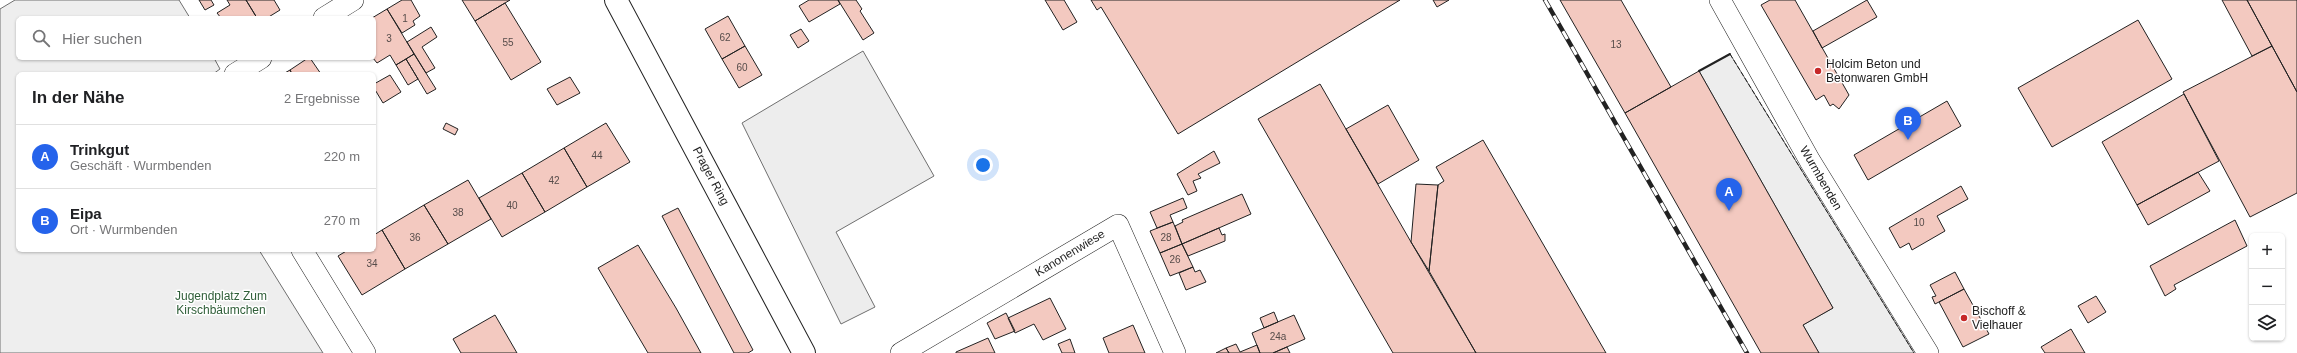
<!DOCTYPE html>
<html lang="de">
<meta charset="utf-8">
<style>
body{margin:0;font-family:Arial,sans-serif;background:#f6f6f6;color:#202124}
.controls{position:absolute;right:12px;bottom:12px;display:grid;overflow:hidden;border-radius:6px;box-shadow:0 1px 3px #0004}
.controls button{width:36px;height:36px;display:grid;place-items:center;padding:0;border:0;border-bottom:1px solid #e0e0e0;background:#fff;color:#202124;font:20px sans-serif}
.you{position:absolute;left:983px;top:165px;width:14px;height:14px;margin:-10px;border:3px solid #fff;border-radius:50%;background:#1a73e8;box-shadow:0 0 0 6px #1a73e833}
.badge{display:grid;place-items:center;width:26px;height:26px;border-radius:50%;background:#2563eb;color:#fff;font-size:13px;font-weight:700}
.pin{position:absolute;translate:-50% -33px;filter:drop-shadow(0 1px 2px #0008)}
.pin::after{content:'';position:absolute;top:21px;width:14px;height:12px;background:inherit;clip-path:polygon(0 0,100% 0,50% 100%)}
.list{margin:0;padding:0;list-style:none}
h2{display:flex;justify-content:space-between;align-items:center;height:52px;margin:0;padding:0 16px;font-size:17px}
h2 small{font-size:13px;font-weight:400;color:#757577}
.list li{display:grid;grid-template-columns:26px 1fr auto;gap:12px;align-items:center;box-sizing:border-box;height:64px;padding:0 16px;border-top:1px solid #e0e0e0}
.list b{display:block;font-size:15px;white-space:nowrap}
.list p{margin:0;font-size:13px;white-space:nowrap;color:#757577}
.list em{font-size:13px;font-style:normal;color:#757577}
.icon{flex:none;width:22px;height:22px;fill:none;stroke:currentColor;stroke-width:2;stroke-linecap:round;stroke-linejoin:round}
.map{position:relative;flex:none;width:2297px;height:353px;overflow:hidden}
.search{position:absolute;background:#fff;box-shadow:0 1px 3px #0004;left:16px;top:16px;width:360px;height:44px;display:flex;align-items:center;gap:10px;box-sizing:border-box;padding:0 14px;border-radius:6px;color:#757577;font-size:15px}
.panel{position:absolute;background:#fff;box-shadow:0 1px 3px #0004;left:16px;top:72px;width:360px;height:180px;border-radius:6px}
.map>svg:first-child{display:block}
.green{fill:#eee;stroke:#6f6f6f}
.parking{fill:#ededed;stroke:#6f6f6f}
.building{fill:#f3c9c0;stroke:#222}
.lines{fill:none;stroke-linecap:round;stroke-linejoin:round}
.street-casing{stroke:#222;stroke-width:22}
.primary-casing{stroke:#222;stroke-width:24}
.street{stroke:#fff;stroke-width:21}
.primary{stroke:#fff;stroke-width:22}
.rail-casing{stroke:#222;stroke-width:4.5}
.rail{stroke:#fff;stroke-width:3;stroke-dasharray:9;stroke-linecap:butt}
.fence{stroke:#222;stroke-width:1;stroke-dasharray:5 2;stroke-linecap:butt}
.wall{stroke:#222;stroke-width:2}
.poi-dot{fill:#c62828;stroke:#fff;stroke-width:1.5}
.labels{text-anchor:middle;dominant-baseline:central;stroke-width:3;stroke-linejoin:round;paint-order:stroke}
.number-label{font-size:10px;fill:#564c4a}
.poi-label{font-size:12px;fill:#222;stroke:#fff;text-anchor:start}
.street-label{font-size:12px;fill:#222;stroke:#fff}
.park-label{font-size:12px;fill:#2f5e38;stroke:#fff}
</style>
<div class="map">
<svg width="2297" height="353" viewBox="0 0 2297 353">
<rect width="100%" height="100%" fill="#fff"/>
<path class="green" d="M15,0H179L190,18H18V58H214L220,69L213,74H18V250H259L323,353H0V9Z"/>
<path class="parking" d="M863,51L934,176L836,232L875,307L841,324L742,123Z
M1730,54L1914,353H1819L1803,325L1833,308L1699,71Z"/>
<path class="building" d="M199,0H211L214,5L205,10Z
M227,0H246L257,18H221L217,13L230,5Z
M246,0H274L280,10L267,18H257Z
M402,0H411L420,16L413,21L415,25L402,33L387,9Z
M462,0H510L475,21Z
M809,0H838L840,4L809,22L799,6Z
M838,0H856L862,9L860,11L874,33L863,40Z
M1045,0H1064L1077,22L1063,30Z
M1091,0H1400L1178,134L1101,7L1097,10Z
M1433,0H1449L1437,7Z
M1560,0H1621L1671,87L1625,113Z
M1770,0H1795L1849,95L1839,109L1833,104L1830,106L1824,95L1816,100L1761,5Z
M1867,0L1877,17L1822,48L1813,31Z
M2222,0H2247L2272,46L2252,56Z
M2247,0H2297V92Z
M505,3L541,62L511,80L475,21Z
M387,9L414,54L396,65L390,55L377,63L373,58L372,18Z
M728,16L745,46L722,59L705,29Z
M2138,20L2172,79L2052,147L2018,88Z
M431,27L437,37L422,47L435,68L426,73L407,42Z
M801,29L809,41L798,48L790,35Z
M745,46L762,75L739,88L722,59Z
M2272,46L2297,92V193L2250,217L2183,92Z
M414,54L436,89L427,94L406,59Z
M308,58H310L321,74H292L290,70Z
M406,59L418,79L408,85L396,65Z
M290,70L292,74H283Z
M1699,71L1833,308L1803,325L1819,353H1761L1625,113Z
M390,75L401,92L383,103L374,88V84Z
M570,77L580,93L557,105L547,89Z
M1320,84L1411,242L1476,353H1393L1258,119Z
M2184,94L2219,161L2137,205L2102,142Z
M1947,101L1961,126L1868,180L1854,155Z
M1388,105L1419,160L1378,184L1346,129Z
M446,123L458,129L455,135L443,129Z
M606,123L630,162L587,187L564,148Z
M1483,140L1606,353H1476L1429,271L1438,185L1444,181L1436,167Z
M564,148L587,187L545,212L522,173Z
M1214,151L1220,163L1198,174L1201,178L1193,181L1197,191L1188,195L1177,174Z
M2198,172L2210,191L2148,225L2137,205Z
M522,173L545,212L502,237L479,198Z
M468,180L491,219L448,244L424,205Z
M1416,184L1438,185L1429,271L1411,242Z
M1961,186L1968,199L1937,216L1945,231L1912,250L1909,243L1900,248L1889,228Z
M1242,194L1251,214L1182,244L1175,226L1183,222L1182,220Z
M1183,198L1187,208L1170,215L1173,222L1157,228L1150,212Z
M424,205L448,244L405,269L382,230Z
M678,208L753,350L748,353H734L662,216Z
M2235,220L2247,246L2174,285L2176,289L2165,296L2150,266Z
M1173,222L1182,244L1160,253L1150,231Z
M1219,228L1222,235L1225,234V241L1188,256L1182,244Z
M382,230L405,269L362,295L338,256L348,250H374V235Z
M1182,244L1193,267L1170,276L1160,253Z
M638,245L676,308L701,353H648L598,268Z
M1193,267L1195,272L1200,270L1206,282L1186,290L1179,273Z
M1955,272L1964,289L1935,304L1932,297L1936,296L1930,285Z
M1964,289L1989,334L1963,347L1939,302Z
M2096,296L2106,312L2088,323L2078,306Z
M1050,298L1066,329L1043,340L1034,324L1015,333L1008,318Z
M1274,312L1278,322L1264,328L1260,318Z
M1006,313L1015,331L995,339L987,323Z
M495,315L517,353H461L453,339Z
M1294,315L1305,339L1273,353H1260L1252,333Z
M1133,325L1145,353H1109L1103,338Z
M2071,329L2085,353H2045L2041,347Z
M988,338L995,353H956V352Z
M1070,339L1075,353H1062L1058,344Z
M1236,344L1240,352L1257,345L1260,353H1229L1226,348Z
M1287,347L1290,353H1273Z
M1226,348L1229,353H1216Z"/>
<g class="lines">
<g class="street-casing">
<path id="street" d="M1720,0L1810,161L1928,353
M324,18L353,0
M235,74L261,58
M302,250L365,353
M901,353L1118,225L1175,353"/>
</g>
<g class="primary-casing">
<path id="primary" d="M616,0L804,353"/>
</g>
<use href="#street" class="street"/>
<use href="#primary" class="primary"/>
<g class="rail-casing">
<path id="rail" d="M1545,0L1747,353"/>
</g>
<use href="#rail" class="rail"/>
<path class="fence" d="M1730,54L1914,353"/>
<path class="wall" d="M1699,71L1730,54"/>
</g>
<g class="poi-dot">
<circle cx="1818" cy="71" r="4"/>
<circle cx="1964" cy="318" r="4"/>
</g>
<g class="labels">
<g class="number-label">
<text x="405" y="18">1</text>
<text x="725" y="37">62</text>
<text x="389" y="38">3</text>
<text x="508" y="42">55</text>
<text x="1616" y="44">13</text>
<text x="742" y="67">60</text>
<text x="597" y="155">44</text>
<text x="554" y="180">42</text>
<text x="512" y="205">40</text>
<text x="458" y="212">38</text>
<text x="1919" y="222">10</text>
<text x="415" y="237">36</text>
<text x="1166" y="237">28</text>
<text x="1175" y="259">26</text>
<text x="372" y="263">34</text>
<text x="1278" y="336">24a</text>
</g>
<g class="poi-label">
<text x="1826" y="64">Holcim Beton und<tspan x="1826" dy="14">Betonwaren GmbH</tspan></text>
<text x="1972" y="311">Bischoff &amp;<tspan x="1972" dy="14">Vielhauer</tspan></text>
</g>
<g class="street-label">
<text transform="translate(711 176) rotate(62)">Prager Ring</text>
<text transform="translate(1821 178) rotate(60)">Wurmbenden</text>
<text transform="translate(1070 253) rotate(-31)">Kanonenwiese</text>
</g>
<g class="park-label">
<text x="221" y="296">Jugendplatz Zum<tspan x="221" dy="14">Kirschbäumchen</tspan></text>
</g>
</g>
</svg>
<div class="controls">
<button>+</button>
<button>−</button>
<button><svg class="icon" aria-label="layers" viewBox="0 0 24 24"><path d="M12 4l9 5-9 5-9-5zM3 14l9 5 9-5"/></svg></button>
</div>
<div class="you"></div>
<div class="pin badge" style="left:1729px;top:211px">A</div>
<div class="pin badge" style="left:1908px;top:140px">B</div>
<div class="search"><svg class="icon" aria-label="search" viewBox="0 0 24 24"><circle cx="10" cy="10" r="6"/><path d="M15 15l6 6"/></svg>Hier suchen</div>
<section class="panel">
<h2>In der Nähe<small>2 Ergebnisse</small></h2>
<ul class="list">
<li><span class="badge">A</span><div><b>Trinkgut</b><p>Geschäft · Wurmbenden</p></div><em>220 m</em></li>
<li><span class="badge">B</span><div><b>Eipa</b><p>Ort · Wurmbenden</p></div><em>270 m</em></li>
</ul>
</section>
</div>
